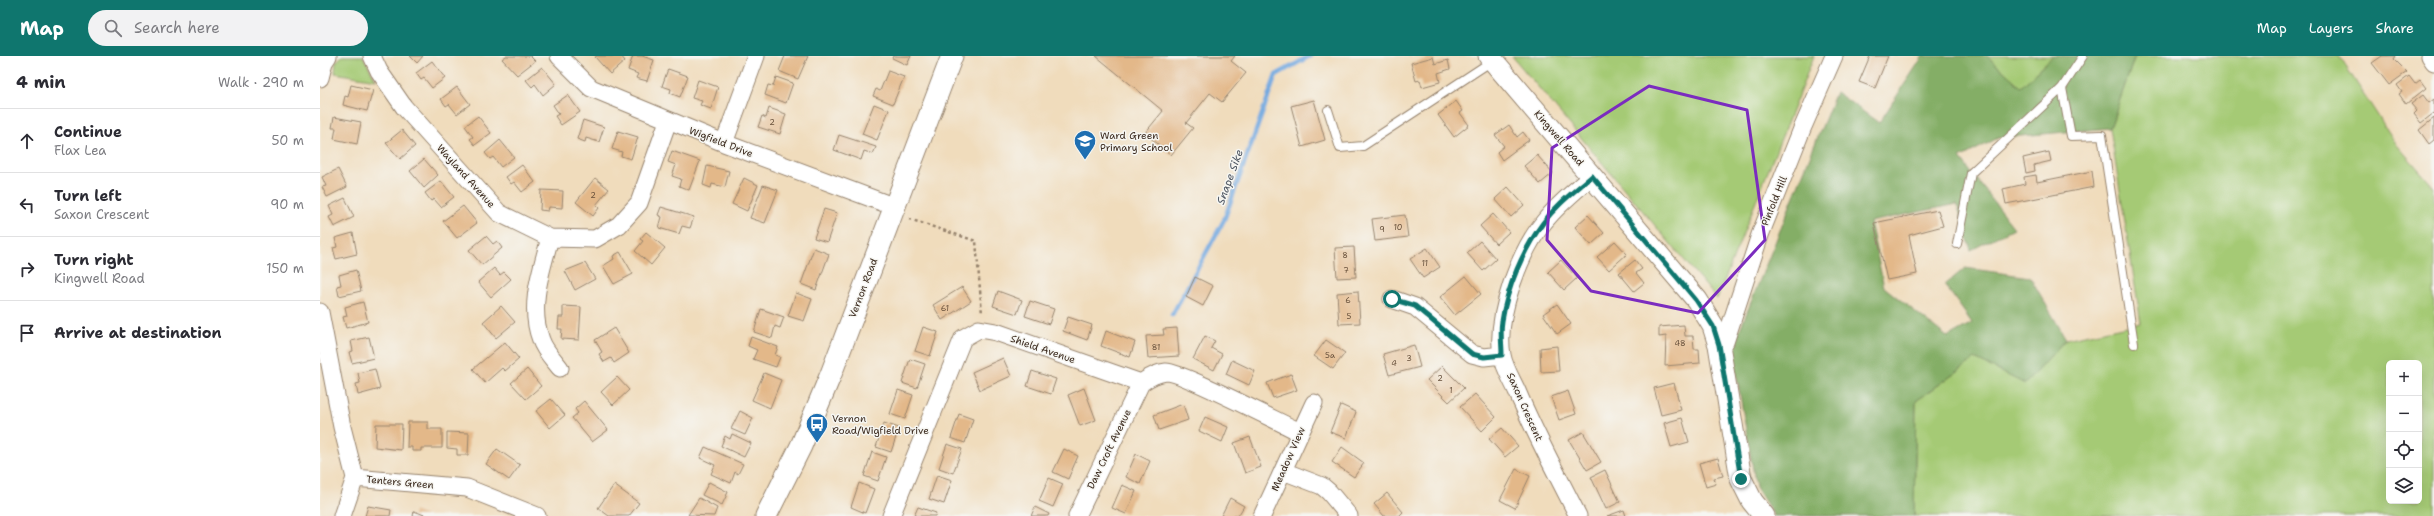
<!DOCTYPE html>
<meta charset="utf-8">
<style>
body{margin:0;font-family:"Shantell Sans",sans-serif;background:#f2f2f3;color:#2b2b33}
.controls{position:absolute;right:12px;bottom:12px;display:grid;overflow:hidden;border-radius:6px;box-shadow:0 4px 16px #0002}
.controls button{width:36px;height:36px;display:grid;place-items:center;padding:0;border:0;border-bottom:1px solid #e1e1e2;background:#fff;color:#2b2b33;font:20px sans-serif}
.stop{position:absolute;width:12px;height:12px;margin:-9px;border:3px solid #0f766e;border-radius:50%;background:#fff}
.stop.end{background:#0f766e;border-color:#fff;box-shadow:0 1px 4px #0008}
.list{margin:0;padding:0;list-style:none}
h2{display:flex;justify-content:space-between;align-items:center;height:52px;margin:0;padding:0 16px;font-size:17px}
h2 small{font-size:13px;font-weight:400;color:#7c7c81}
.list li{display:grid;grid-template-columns:26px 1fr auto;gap:12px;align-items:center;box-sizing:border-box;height:64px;padding:0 16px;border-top:1px solid #e1e1e2}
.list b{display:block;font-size:15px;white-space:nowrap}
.list p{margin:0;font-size:13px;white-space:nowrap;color:#7c7c81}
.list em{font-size:13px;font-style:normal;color:#7c7c81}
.icon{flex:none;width:22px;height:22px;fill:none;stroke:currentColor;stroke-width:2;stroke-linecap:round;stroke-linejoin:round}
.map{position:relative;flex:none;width:2114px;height:460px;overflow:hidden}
header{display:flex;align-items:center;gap:24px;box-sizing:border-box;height:56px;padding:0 20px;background:#0f766e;color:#fff}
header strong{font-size:19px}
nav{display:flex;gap:22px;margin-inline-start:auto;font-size:14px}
.search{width:280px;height:36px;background:#f2f2f3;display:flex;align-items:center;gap:10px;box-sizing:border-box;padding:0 14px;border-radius:22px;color:#7c7c81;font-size:15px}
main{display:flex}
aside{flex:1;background:#fff}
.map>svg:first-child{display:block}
.green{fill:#a5ca75;stroke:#707a4a;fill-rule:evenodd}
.forest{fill:#84ae66;stroke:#606c42}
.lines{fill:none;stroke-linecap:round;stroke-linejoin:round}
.stream{stroke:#71a7df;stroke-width:4.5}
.building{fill:#e3b889}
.service-casing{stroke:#96836d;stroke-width:10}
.minor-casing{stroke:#96836d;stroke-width:19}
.tertiary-casing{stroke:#96836d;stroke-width:23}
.path{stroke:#96836d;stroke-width:2.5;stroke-dasharray:3 3;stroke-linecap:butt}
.service{stroke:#fff;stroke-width:8}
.minor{stroke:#fff;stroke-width:17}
.tertiary{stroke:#fff;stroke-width:21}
.route{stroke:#0f766e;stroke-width:5}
.marked{fill:none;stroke:#7b2cbf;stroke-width:3;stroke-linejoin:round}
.labels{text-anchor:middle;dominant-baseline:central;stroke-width:3;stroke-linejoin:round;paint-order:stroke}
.number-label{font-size:8px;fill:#654e39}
.poi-label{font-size:10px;fill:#3b2a1e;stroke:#f6f6f2;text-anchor:start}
.street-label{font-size:10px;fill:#3b2a1e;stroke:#f6f6f2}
.water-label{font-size:11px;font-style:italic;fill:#4e5662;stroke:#f6f6f2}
</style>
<header>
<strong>Map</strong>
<div class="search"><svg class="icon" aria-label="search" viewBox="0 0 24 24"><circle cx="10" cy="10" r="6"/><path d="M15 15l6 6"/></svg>Search here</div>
<nav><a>Map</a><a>Layers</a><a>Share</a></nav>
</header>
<main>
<aside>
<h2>4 min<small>Walk · 290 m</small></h2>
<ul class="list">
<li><svg class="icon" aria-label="ahead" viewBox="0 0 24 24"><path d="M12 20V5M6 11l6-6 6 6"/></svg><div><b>Continue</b><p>Flax Lea</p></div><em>50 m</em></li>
<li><svg class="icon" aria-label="left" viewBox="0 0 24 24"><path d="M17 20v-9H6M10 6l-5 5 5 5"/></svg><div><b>Turn left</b><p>Saxon Crescent</p></div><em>90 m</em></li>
<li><svg class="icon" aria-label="right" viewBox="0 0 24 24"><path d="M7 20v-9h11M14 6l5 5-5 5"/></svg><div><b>Turn right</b><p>Kingwell Road</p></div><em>150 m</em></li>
<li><svg class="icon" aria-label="arrive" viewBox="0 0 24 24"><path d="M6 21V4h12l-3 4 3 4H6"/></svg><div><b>Arrive at destination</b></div></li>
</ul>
</aside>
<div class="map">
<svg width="2114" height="460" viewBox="0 0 2114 460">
<rect width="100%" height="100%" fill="#f6f6f2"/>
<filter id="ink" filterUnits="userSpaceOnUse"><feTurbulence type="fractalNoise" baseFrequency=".025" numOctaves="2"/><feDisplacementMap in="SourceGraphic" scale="8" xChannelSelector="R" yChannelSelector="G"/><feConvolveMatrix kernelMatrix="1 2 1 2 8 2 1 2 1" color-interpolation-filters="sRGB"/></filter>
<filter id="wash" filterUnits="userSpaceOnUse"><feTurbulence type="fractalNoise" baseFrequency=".012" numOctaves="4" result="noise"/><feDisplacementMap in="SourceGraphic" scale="16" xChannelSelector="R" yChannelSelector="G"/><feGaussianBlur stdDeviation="0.9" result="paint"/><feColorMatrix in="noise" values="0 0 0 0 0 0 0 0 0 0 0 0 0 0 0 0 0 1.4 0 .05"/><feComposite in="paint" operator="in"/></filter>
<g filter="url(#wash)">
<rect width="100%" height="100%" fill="#f0dcbc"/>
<path class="green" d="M22,0H43L56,24L15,17L16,6Z
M1192,0H1494L1397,243Z
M1667,0H1733L1701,31Z
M1815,0H2019L2077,89L2114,131V460H1594L1596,345L1655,303L1705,327L1746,283L1821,267L1790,72ZM2069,307H2099V445H2069Z"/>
<path class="forest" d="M1603,0H1667L1701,31L1733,0H1815L1790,72L1678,82L1640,102L1694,172L1651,194L1637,148L1550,166L1564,231L1627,281L1652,267L1625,229L1645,212L1710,221L1746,283L1705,328L1655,303L1596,345L1594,460H1454L1436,431L1412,293L1516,36L1559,67Z"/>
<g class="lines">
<path class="stream" d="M852,259L904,164L956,19L990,0"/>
</g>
<g id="blocks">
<path class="building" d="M90,0H103L97,7Z
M186,0H210L215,5L197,19L182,3Z
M277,0H301L305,5L290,18L275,1Z
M313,0H322L334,4L327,25L316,22L318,18L308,14Z
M465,0H488L478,23L459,15Z
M573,0H591L587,9L572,2Z
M776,0H915L911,5L926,17L902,46L890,37L866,67L873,72L851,99L825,77L843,55Z
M1550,0H1568L1555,32L1539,26Z
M2062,0H2076L2074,3L2087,16L2069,29L2052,7Z
M1113,1L1115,8L1128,4L1130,13L1118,17L1120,26L1102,31L1100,24L1096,25L1091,7Z
M112,5L125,22L112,32L104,22L101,24L96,17Z
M222,11L236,28L223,39L215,28L212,31L206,24Z
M348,13L368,20L360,41L350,37L351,33L342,30Z
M568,15L584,21L573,48L553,40L556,33L560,35Z
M2089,20L2095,28L2100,24L2106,32L2086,48L2079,38L2082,36L2077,29Z
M456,21L473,27L466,47L445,39L448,29L453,30Z
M378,24L398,31L391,53L380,49L382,45L372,42Z
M31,29L53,34L47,55L23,49L25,40L28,41Z
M137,31L150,48L137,58L129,48L126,50L121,43Z
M248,39L260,56L241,69L235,60L239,58L233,49Z
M2103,39L2109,47L2114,43V57L2101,67L2094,58L2097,55L2091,48Z
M994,44L1005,84L982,91L971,50Z
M1136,45L1143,55L1140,57L1149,69L1134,81L1118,59Z
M554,48L569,54L557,84L542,78Z
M449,52L466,58L460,78L438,71L442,60L446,62Z
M158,60L171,77L155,89L150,83L153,81L145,70Z
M14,61L41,66L37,88L14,83L16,72H12Z
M2114,62V84L2109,88L2099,74Z
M263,64L284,71L279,86L266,82L265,86L257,83Z
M1189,69L1197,81L1203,76L1209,84L1182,104L1177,96L1184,90L1175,79Z
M82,74L95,90L80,103L66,87Z
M298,75L318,81L311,103L301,100L302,96L292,93Z
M519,79L556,91L553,98L544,95L541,104L514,94Z
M180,84L194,101L181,111L173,101L170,103L165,97Z
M352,95L380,105L369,134L359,130L361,123L352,120L356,109L348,106Z
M1729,96L1731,105L1714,109L1715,115L1706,117L1703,102Z
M1217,99L1233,117L1220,128L1204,110Z
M104,103L118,119L104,132L90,115Z
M202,109L215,126L202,136L194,126L191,128L186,121Z
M387,110L409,115L405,131L392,128L391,132L383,129Z
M18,113L27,131L7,141L2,131L6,130L2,121Z
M1772,115L1774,131L1686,148L1683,133L1705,128L1704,121L1716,119L1717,126Z
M275,122L289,133L276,149L279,152L273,160L256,146Z
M424,122L438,129L427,155L412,148Z
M121,125L134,141L121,151L114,143L111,145L105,137Z
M443,129L458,134L445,167L430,162Z
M1188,131L1204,149L1191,161L1175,143Z
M221,134L243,135L242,152L229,151L228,155L220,154Z
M25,142L34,161L14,171L9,161L13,159L9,150Z
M143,150L157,167L137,182L123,165Z
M341,151L374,161L370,172L362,170L359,178L339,172L342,161L338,159Z
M504,153L517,157L507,186L494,182Z
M1618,154L1623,170L1589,179L1597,218L1567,224L1554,167Z
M1173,158L1189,176L1176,188L1160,170Z
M1085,159L1088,181L1055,185L1052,163Z
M1268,159L1284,177L1271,189L1255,171Z
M326,176L345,192L331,209L315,195L323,185L320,183Z
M33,177L37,198L16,203L13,192L17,191L15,182Z
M166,180L173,188L177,185L182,192L162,209L149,194Z
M1160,185L1176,203L1163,215L1147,197Z
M1295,185L1307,198L1289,214L1277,201Z
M1034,191L1036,221L1017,222L1015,192Z
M494,192L509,198L496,234L481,228Z
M1107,192L1120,211L1103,222L1090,203Z
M300,196L313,218L294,228L283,210L294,203L293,200Z
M1241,204L1257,222L1244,234L1228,216Z
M1315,204L1322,213L1316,217L1324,227L1314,235L1299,217Z
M265,207L275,223L255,234L245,215Z
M174,212L180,219L184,216L191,223L171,241L158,226Z
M36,214L41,235L19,240L17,230L21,229L19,219Z
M1146,220L1161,238L1135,259L1120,241Z
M875,221L893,230L883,250L866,241Z
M642,231L651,245L622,264L613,249Z
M678,235L702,244L697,258L673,250Z
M1038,235L1040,267L1019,268L1017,237Z
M476,237L492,243L484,265L468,260Z
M710,245L734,253L729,268L705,260Z
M43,246L48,266L26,272L23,261L27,260L25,251Z
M1237,248L1251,268L1237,278L1223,258Z
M181,250L195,266L176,282L163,266Z
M243,250L261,251L259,284L241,283L242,273H238L239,261H243Z
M441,253L464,261L460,272L455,270L452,282L434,276Z
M748,261L772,269L767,284L743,275Z
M1364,269L1365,280H1373L1374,293H1379L1380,307L1345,310L1346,280L1339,281V271Z
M603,271L618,276L610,300L595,295Z
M294,272L309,297L294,307L291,302L284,306L279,298L282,296L275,284Z
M857,272L859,300L828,302L826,280L844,279L843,273Z
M786,275L815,286L810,301L781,290Z
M885,280L895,285L891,292L902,298L894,314L873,303Z
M49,281L54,302L32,307L29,296L33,295L31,285Z
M431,281L458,291L455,299L460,301L456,311L433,303L437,294L428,290Z
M1006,284L1025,297L1013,313L994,300Z
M185,286L199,303L185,315L182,312L165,327L153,313Z
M1094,289L1100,311L1069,319L1063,298Z
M1237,290L1239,315L1221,316L1220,292Z
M683,302L691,320L660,334L652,316Z
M590,303L605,308L597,332L582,327Z
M912,304L935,315L929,329L906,318Z
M1122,310L1144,332L1129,346L1107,324Z
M55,313L60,333L38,339L36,328L40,327L38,317Z
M207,313L221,330L206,343L191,327Z
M712,315L736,323L731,338L707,330Z
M444,317L461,324L450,352L432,344Z
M971,318L977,334L953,342L947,327Z
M297,321L309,334L293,349L281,336Z
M1354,327L1361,354L1341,359L1334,332Z
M764,332L776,364L760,370L748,339Z
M578,334L593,339L585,363L570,358Z
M1248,335L1256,358L1239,364L1231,341Z
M1155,338L1176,361L1162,375L1140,351Z
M231,343L245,359L230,372L216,355Z
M264,345L288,374L272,386L252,362L258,357L255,353Z
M863,348L868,364L839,374L834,359Z
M1021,349L1036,356L1026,382L1010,376Z
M420,355L433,362L425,379L411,373Z
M639,358L653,363L645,387L631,382Z
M885,361L908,371L902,386L879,375Z
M1362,362L1369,386L1351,391L1344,367Z
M88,366H108V373H122V392H101V395H92V391H87Z
M564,367L579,372L571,396L556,391Z
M56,368H82L81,394L55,391Z
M1182,372L1198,390L1185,401L1169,383Z
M127,376L149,377L148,399H137V393L127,392Z
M1263,376L1281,406L1267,414L1249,384Z
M412,378L431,387L424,401L401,390L405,380L410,383Z
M930,381L941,411L925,417L914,387Z
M627,388L642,393L633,417L619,412Z
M385,391L423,408L418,418L415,416L411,427L391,418L395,409L380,402Z
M1022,391L1044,407L1034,421L1012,406Z
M177,393L200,409L189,424L166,408Z
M744,393L758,400L748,423L733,416Z
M552,396L566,401L558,425L544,420Z
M816,398L830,405L820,428L806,421Z
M1398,402L1403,420L1394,422L1396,428L1386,431L1379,407Z
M1196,413L1210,420L1195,452L1180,444Z
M1285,414L1300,446L1286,453L1271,421Z
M617,419L632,424L624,448L609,443Z
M729,422L743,428L733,451L719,445Z
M389,426L408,436L402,449L382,439Z
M539,427L554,433L545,457L531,451Z
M294,429L319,447L309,460H289L278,452Z
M802,429L816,435L806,458L792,452Z
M1067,437L1083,456L1079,460H1064L1054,448Z
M379,442L397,452L394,460L368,459Z
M910,442L924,450L918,460H901Z
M48,450L71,454L70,460H45Z
M598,451L616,457L615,460H594Z
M715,451L729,458L728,460H711Z
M1304,454L1306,460H1287Z
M94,455L107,460H93Z"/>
</g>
</g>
<g filter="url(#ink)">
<use href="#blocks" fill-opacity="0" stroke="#96836d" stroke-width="1"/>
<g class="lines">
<g class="service-casing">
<path id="service" d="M1742,32L1751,80L1782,79L1814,288
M1008,54L1020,92L1043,90L1172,5
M1637,188L1651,117L1742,32L1763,0"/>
</g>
<g class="minor-casing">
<path id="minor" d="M52,0L59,15L84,51L179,157L230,182L275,183L299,169L319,147L348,65
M239,0L271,32L404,87L575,151
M2110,0L2114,6
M0,22L4,6L8,0
M404,87L436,0
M230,182C221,215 208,251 221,284C224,294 234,304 240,312
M1072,243L1095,251L1152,298L1164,301L1182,299
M0,256L22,371L35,422L147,432L217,460
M1399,289L1405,286L1440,179L1482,73L1514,0
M963,415L1002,430L1009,436L1029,460
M22,460L35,422
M571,460L643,282L659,273L676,276L821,327
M757,460L821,327C828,322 836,317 846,316C860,315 960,367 980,376
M942,460L994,347
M1258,460C1237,418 1215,378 1197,335C1192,324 1184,311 1182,299C1175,261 1200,195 1224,166C1238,148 1255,135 1272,120"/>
</g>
<g class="tertiary-casing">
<path id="tertiary" d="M1169,0L1377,244L1393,270L1399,289L1421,423L1432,445L1444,460
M446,460L481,390L511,318L632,0"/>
</g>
<path class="path" d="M589,163L656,185L662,258"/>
<use href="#service" class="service"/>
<use href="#minor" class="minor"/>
<use href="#tertiary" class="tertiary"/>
</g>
</g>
<g class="lines" filter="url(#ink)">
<path class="route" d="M1072,243L1095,250L1152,298L1164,301L1182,299C1182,288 1180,276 1182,265C1187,232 1203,194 1223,167C1237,148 1255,135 1272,120L1376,244L1393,270L1399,289L1421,423"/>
</g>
<path class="marked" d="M1329,30L1427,54L1445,184L1378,257L1271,235L1227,184L1232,92Z"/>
<defs>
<g id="school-pin" transform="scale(1.15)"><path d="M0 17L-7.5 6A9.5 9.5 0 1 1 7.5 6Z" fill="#1f6fb2" stroke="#f6f6f2"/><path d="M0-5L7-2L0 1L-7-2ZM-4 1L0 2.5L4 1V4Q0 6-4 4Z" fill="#fff"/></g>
<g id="bus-pin" transform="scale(1.15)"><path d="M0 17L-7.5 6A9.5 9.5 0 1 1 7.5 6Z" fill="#1f6fb2" stroke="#f6f6f2"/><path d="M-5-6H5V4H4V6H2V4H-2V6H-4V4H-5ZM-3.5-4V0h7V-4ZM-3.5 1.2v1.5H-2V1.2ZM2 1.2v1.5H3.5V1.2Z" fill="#fff"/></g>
</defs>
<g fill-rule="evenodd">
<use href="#school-pin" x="765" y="85"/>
<use href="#bus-pin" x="497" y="368"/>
</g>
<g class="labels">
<g class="number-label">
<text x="452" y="66">2</text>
<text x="273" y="139">2</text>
<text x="1078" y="171">10</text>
<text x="1062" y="173">9</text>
<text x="1025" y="199">8</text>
<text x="1105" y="207">11</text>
<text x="1026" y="214">7</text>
<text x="1028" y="244">6</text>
<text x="625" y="252">61</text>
<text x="1029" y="260">5</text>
<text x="1360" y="287">48</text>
<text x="836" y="291">81</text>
<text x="1010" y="299">5a</text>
<text x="1089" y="302">3</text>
<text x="1074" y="307">4</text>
<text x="1120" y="322">2</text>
<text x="1131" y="334">1</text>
</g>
<g class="poi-label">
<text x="780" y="79">Ward Green<tspan x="780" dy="12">Primary School</tspan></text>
<text x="512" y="362">Vernon<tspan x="512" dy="12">Road/Wigfield Drive</tspan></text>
</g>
<g class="street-label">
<text transform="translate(1239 82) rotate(49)">Kingwell Road</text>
<text transform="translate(401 86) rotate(21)">Wigfield Drive</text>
<text transform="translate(146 120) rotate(48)">Wayland Avenue</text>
<text transform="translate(1454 145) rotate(-68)">Pinfold Hill</text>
<text transform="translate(543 232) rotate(-69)">Vernon Road</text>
<text transform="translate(723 293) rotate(19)">Shield Avenue</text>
<text transform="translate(1205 351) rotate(66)">Saxon Crescent</text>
<text transform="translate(789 393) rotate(-64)">Daw Croft Avenue</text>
<text transform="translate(968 403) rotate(-66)">Meadow View</text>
<text transform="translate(80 426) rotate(5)">Tenters Green</text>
</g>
<g class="water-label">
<text transform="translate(910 121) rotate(-70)">Snape Sike</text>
</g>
</g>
</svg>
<div class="controls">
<button>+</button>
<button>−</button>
<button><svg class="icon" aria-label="locate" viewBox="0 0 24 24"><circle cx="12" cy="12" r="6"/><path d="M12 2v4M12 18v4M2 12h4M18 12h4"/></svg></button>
<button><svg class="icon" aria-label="layers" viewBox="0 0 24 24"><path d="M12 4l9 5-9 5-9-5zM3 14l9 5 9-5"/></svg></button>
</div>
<div class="stop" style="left:1072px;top:243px"></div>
<div class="stop end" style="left:1421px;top:423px"></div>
</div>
</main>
